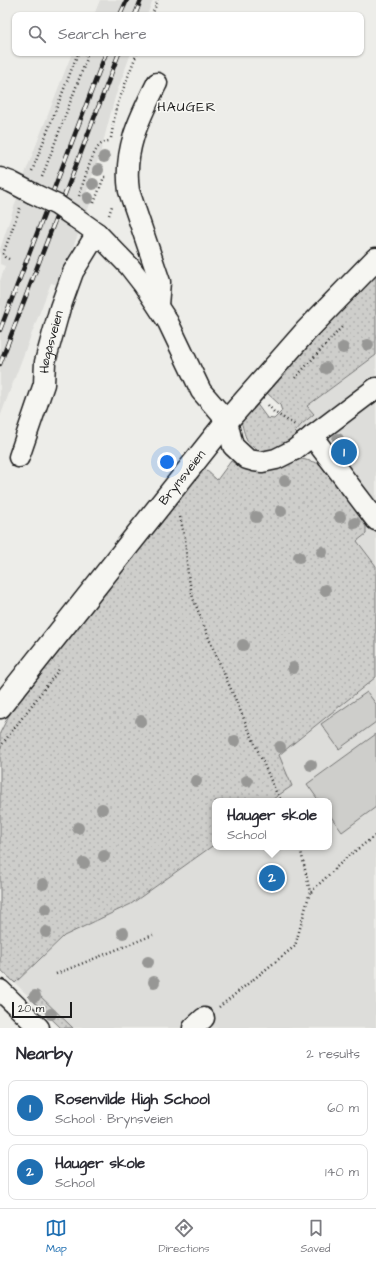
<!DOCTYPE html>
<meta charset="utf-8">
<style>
body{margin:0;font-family:"Architects Daughter",sans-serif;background:#f7f7f7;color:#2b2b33}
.scale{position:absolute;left:12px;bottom:10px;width:60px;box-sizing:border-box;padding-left:4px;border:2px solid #1c1c1c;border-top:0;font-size:11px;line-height:14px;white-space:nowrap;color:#1c1c1c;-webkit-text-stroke:3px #f6f6f2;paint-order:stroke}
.you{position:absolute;left:167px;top:462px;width:14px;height:14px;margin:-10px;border:3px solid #fff;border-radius:50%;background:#1a73e8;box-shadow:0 0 0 6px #1a73e833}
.badge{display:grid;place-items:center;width:26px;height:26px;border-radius:50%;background:#1f6fb2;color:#fff;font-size:13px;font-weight:700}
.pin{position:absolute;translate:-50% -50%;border:2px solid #fff;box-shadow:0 1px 4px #0006}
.popup{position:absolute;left:212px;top:798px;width:120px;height:52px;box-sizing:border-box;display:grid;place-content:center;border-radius:8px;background:#fff;filter:drop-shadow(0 1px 3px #0005);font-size:13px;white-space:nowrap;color:#7c7c81}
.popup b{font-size:15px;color:#2b2b33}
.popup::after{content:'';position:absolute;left:50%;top:100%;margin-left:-8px;border:8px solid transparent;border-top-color:#fff}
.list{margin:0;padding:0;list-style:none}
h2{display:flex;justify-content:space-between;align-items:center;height:52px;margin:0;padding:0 16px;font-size:17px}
h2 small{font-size:13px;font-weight:400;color:#7c7c81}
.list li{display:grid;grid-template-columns:26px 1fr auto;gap:12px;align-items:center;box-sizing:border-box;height:56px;margin:0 8px 8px;padding:0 8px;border:1px solid #e1e1e2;border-radius:8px}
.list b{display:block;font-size:15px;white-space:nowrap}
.list p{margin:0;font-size:13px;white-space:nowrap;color:#7c7c81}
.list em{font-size:13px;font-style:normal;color:#7c7c81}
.icon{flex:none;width:22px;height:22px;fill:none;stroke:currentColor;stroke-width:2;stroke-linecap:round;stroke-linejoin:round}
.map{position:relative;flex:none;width:376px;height:1028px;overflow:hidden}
.search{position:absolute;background:#fff;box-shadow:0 1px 3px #0004;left:12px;right:12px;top:12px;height:44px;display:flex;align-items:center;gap:10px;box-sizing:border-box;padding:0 14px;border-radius:8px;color:#7c7c81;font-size:15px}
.sheet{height:180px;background:#fff}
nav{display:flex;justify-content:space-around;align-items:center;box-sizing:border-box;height:56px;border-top:1px solid #e1e1e2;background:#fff;font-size:11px;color:#7c7c81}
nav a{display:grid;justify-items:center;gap:2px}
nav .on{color:#1f6fb2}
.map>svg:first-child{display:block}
.built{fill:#ddddda}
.grass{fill:url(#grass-dots);stroke:#757574}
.pitch{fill:#cececb;stroke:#757574}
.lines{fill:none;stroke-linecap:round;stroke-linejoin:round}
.minor-casing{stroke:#1c1c1c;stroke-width:23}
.major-casing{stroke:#1c1c1c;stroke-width:25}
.path{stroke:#1c1c1c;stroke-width:2.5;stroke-dasharray:1 3;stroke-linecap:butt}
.minor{stroke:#f6f6f2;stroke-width:20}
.major{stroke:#f6f6f2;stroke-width:22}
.rail-casing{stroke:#1c1c1c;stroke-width:4.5}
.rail{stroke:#f6f6f2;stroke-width:3;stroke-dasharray:9;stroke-linecap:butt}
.minor-bridge-casing{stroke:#1c1c1c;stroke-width:23;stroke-linecap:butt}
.minor-bridge{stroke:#f6f6f2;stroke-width:20}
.tree{fill:#979795}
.labels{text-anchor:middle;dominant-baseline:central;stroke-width:3.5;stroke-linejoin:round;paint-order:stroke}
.street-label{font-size:13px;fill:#1c1c1c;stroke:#f6f6f2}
.neighbourhood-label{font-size:14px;letter-spacing:1px;fill:#1c1c1c;stroke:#f6f6f2}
</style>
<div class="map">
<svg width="376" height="1028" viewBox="0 0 376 1028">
<defs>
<pattern id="grass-dots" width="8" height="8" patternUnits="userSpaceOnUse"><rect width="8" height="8" fill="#cececb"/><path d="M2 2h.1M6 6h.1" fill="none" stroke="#b0b0ae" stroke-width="1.8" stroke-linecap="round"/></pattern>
</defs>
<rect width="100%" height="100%" fill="#edede9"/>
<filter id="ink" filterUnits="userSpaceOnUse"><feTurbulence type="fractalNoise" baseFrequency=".025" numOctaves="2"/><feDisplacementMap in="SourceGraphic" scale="8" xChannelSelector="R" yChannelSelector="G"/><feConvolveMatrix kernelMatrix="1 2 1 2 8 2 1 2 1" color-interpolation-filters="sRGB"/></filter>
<g filter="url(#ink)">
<path class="built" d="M100,0H153L147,15H94Z
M72,53H131L115,97L100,154L84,200L90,204L58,285L51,283L0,417V281L5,266L0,264V249L26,171Z
M376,355V566L357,541L330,474L295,432L302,424L313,414L307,406Z
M376,677V1028H61L15,983L64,936L131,904L215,844V847H329V801H270L292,786L279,755Z"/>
<path class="grass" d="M376,274V355L307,406L314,414L302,424L295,432L299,436L267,453C247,448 246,440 241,421L256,403L267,418L274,419L282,411L280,405L266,392L351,300Z
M302,459C309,461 317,462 323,466C336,476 358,512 366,527V534L357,541L376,566V677L279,755L292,786L270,801H215V844L131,904L64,936L15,983L0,969V733L12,709L204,468L217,480L231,461C237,465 244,469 251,471C269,476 286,463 302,459Z
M35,991L73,1028H61L28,996Z"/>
<path class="pitch" d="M367,692L376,704V722L339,749L321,724Z
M376,734V807L342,832L329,814V801H319L307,784Z"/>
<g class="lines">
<g class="minor-casing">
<g id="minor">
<path d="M157,83C139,119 123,150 129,191L160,282L158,305"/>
<path d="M0,178L11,182L32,193"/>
<path d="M76,218L97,233L129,266L143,284L168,322L201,391L227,421L233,446L247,459L254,461L262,462L276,459L294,450L376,388"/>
<path d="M312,436L376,520"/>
<path id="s1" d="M19,457L44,384L45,362L60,308L73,272L97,233"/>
<path d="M0,990L39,1028"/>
<path d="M193,1028L204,1018"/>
</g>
</g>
<g class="major-casing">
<g id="major">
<path id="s2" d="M0,707L227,421L306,331L376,259"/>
</g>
</g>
<path class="path" d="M152,15L158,0
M111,138L116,108L137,53
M32,171L78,53
M42,177L87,58L86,54L84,53
M79,196C83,184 91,155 99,146C103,142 106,141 111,141
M94,203L104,177H107
M109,215L112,206
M9,259L5,257L3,254L20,208
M295,378L342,327
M268,405L274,412L295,425
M180,517L185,538L188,575L193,598L212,646L276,792L282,801
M0,747L60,668
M311,892L346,858L376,835
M56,974L153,935
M219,1007L295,946L310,892L300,847"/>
<use href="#minor" class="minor"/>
<use href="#major" class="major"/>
<g class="rail-casing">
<path id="rail" d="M120,15L127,0
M135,15L141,0
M0,330L106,53
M0,364L119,53"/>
</g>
<use href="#rail" class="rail"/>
<g class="minor-bridge-casing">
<path id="minor-bridge" d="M32,193L57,205L76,218"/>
</g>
<use href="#minor-bridge" class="minor-bridge"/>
</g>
<g class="tree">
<circle cx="104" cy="157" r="6"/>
<circle cx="98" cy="170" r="6"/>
<circle cx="93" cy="184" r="6"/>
<circle cx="88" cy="198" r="6"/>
<circle cx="368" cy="345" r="6"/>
<circle cx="343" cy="348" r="6"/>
<circle cx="326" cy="368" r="6"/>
<circle cx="338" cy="439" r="6"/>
<circle cx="285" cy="481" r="6"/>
<circle cx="281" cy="511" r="6"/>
<circle cx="256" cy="517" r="6"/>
<circle cx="340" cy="517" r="6"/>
<circle cx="355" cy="523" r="6"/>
<circle cx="322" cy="552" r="6"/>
<circle cx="299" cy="557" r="6"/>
<circle cx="325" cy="590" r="6"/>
<circle cx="243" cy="645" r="6"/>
<circle cx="293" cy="668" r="6"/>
<circle cx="141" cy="721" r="6"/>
<circle cx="235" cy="741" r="6"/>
<circle cx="280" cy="747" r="6"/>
<circle cx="311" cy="765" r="6"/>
<circle cx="196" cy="781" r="6"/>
<circle cx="247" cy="781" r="6"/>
<circle cx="102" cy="809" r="6"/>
<circle cx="78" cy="828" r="6"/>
<circle cx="104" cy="856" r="6"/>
<circle cx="84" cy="863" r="6"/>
<circle cx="43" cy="884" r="6"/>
<circle cx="46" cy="909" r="6"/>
<circle cx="46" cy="932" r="6"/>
<circle cx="123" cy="933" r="6"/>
<circle cx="148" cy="962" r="6"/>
<circle cx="154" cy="982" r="6"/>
<circle cx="35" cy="996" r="6"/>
<circle cx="51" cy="1014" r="6"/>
</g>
</g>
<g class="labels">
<g class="street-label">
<text stroke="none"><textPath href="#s1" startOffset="120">Høgåsveien</textPath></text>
<text stroke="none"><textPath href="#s2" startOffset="293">Brynsveien</textPath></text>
</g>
<g class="neighbourhood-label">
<text x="187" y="107">HAUGER</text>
</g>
</g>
</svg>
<div class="scale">20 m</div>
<div class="you"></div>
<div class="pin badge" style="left:344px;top:452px">1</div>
<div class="pin badge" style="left:272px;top:878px">2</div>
<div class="popup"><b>Hauger skole</b>School</div>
<div class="search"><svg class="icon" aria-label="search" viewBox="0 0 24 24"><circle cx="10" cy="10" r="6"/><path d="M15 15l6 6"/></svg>Search here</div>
</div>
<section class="sheet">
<h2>Nearby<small>2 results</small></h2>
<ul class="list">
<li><span class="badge">1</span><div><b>Rosenvilde High School</b><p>School · Brynsveien</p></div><em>60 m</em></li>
<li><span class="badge">2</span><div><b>Hauger skole</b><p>School</p></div><em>140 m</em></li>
</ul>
</section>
<nav>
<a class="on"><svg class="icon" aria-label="map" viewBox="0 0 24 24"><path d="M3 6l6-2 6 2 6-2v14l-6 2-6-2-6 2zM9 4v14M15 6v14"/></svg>Map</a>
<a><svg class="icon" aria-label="directions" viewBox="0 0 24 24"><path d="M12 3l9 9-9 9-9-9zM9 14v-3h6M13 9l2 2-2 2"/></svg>Directions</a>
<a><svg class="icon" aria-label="saved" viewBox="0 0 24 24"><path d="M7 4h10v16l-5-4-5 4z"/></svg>Saved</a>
</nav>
